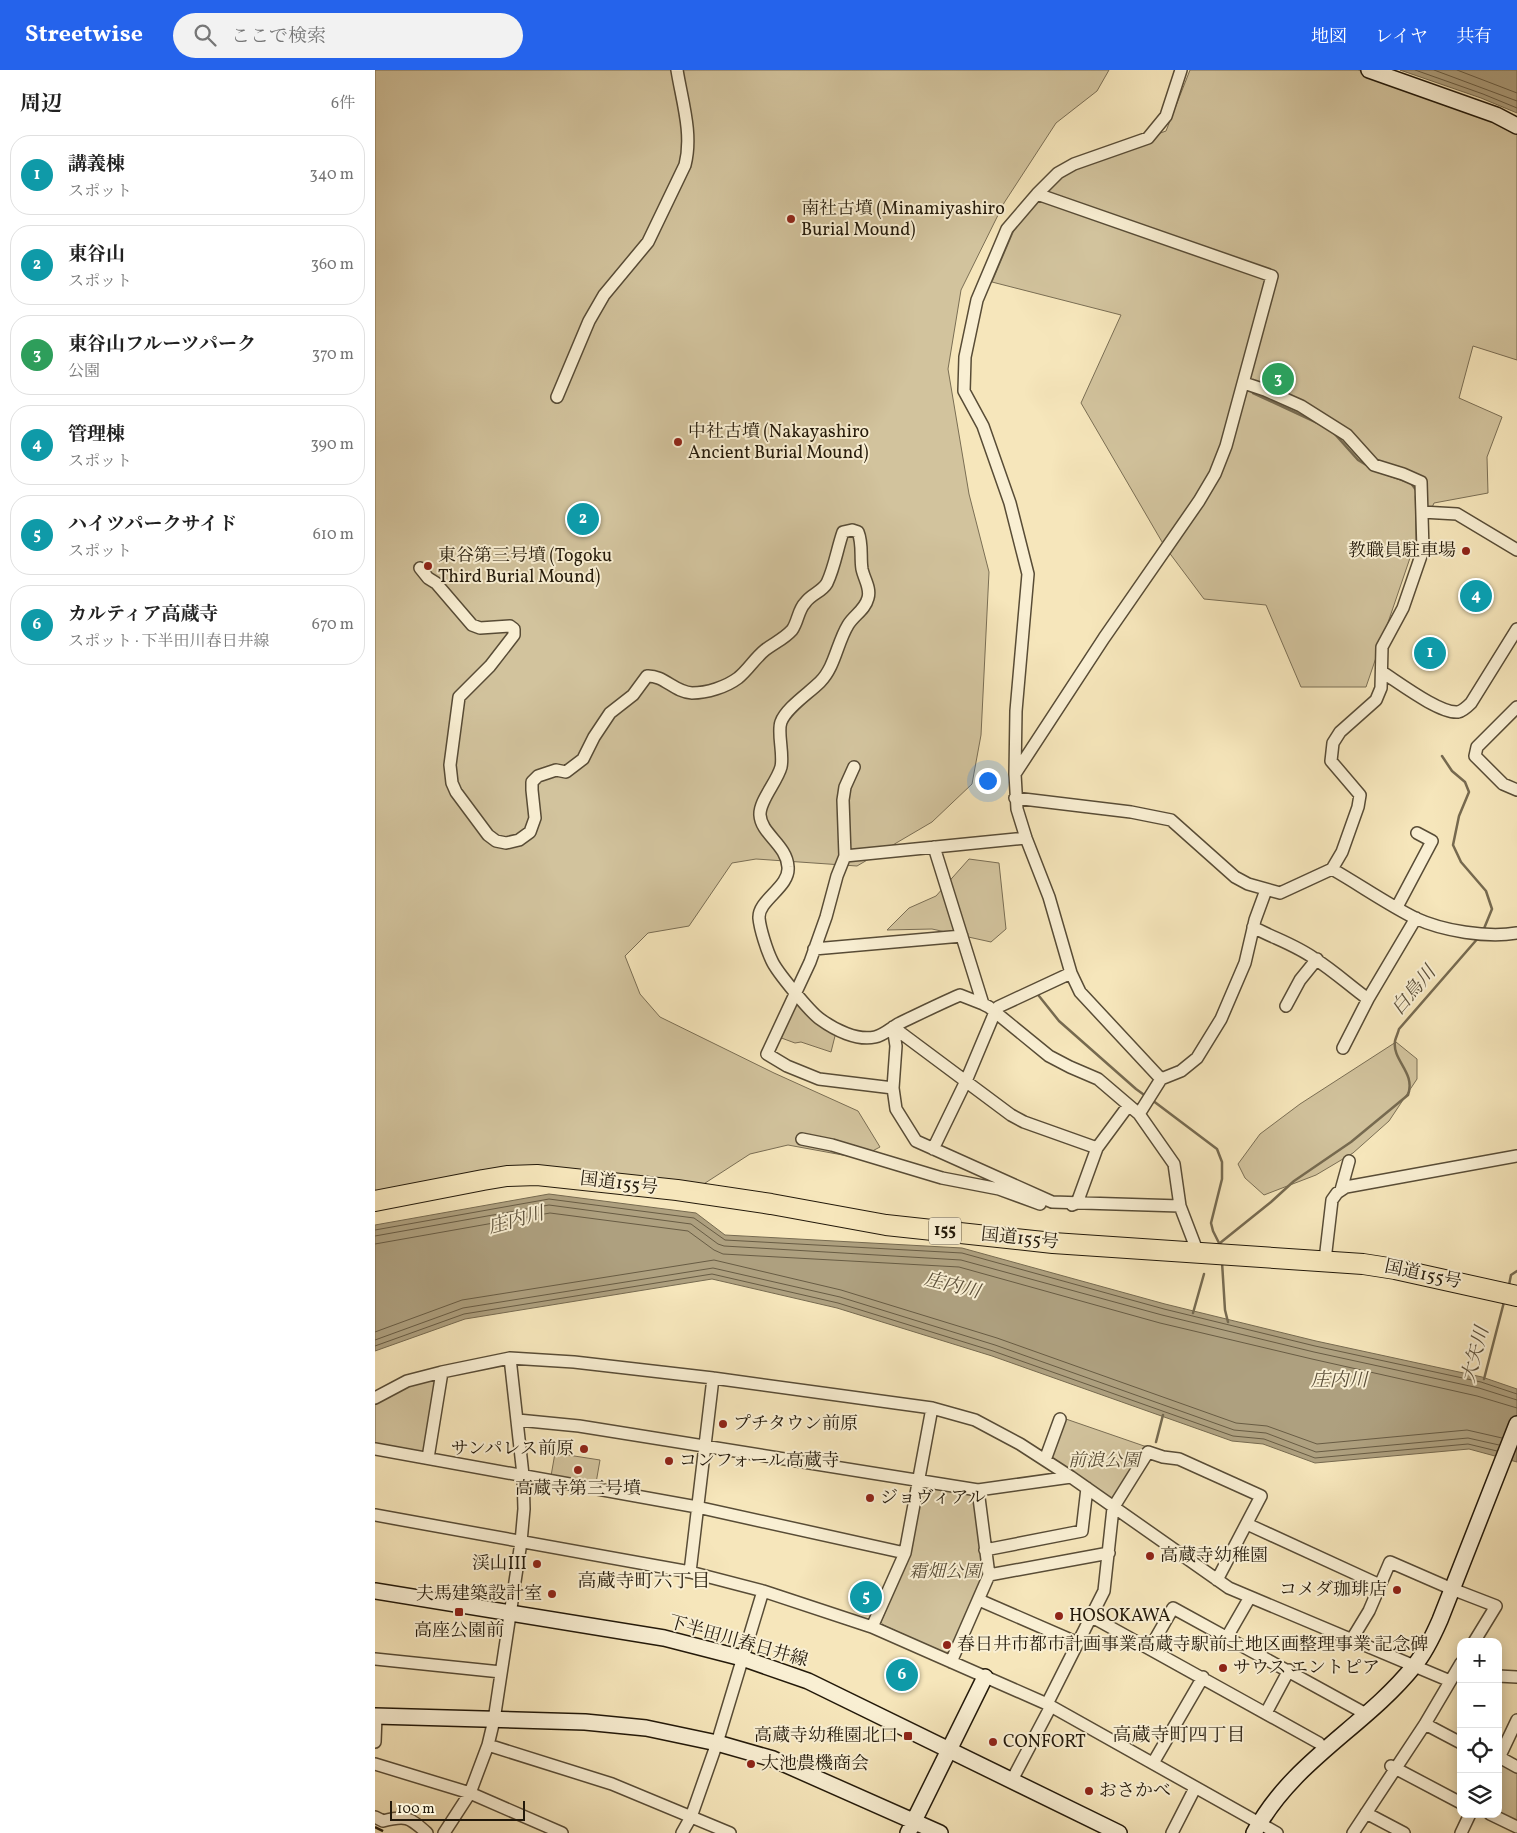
<!DOCTYPE html>
<html lang="ja">
<meta charset="utf-8">
<style>
body{margin:0;font-family:Vollkorn,"Noto Serif JP",serif;background:#f2f2f2;color:#222}
.controls{position:absolute;right:15px;bottom:15px;display:grid;overflow:hidden;border-radius:10px;box-shadow:0 2px 12px #0003}
.controls button{width:45px;height:45px;display:grid;place-items:center;padding:0;border:0;border-bottom:1px solid #e0e0e0;background:#fff;color:#222;font:25px sans-serif}
.scale{position:absolute;left:15px;bottom:12px;width:135px;box-sizing:border-box;padding-left:5px;border:2px solid #23190a;border-top:0;font-size:14px;line-height:18px;white-space:nowrap;color:#23190a;-webkit-text-stroke:4px #f9efd3;paint-order:stroke}
.you{position:absolute;left:612px;top:710px;width:18px;height:18px;margin:-12px;border:4px solid #fff;border-radius:50%;background:#1a73e8;box-shadow:0 0 0 8px #1a73e833}
.badge{display:grid;place-items:center;width:32px;height:32px;border-radius:50%;background:#2563eb;color:#fff;font-size:16px;font-weight:700}
.pin{position:absolute;translate:-50% -50%;border:2px solid #fff;box-shadow:0 1px 5px #0006}
.list{margin:0;padding:0;list-style:none}
h2{display:flex;justify-content:space-between;align-items:center;height:65px;margin:0;padding:0 20px;font-size:21px}
h2 small{font-size:16px;font-weight:400;color:#767676}
.list li{display:grid;grid-template-columns:32px 1fr auto;gap:15px;align-items:center;box-sizing:border-box;height:80px;margin:0 10px 10px;padding:0 10px;border:1px solid #e0e0e0;border-radius:20px}
.list b{display:block;font-size:19px;white-space:nowrap}
.list p{margin:0;font-size:16px;white-space:nowrap;color:#767676}
.list em{font-size:16px;font-style:normal;color:#767676}
.icon{flex:none;width:28px;height:28px;fill:none;stroke:currentColor;stroke-width:2;stroke-linecap:round;stroke-linejoin:round}
.map{position:relative;flex:none;width:1142px;height:1763px;overflow:hidden}
header{display:flex;align-items:center;gap:30px;box-sizing:border-box;height:70px;padding:0 25px;background:#2563eb;color:#fff}
header strong{font-size:24px}
nav{display:flex;gap:28px;margin-inline-start:auto;font-size:18px}
.search{width:350px;height:45px;background:#f2f2f2;display:flex;align-items:center;gap:12px;box-sizing:border-box;padding:0 18px;border-radius:28px;color:#767676;font-size:19px}
main{display:flex}
aside{flex:1;background:#fff}
.map>svg:first-child{display:block}
.green{fill:#d2c39d;stroke:#7a6e54}
.water{fill:#aea07f;stroke:#766a50}
.lines{fill:none;stroke-linecap:round;stroke-linejoin:round}
.shore{stroke:#685c44;stroke-width:1}
.stream{stroke:#766a50;stroke-width:2.5}
.street-casing{stroke:#584c36;stroke-width:14}
.secondary-casing{stroke:#23190a;stroke-width:18}
.highway-casing{stroke:#23190a;stroke-width:22}
.street{stroke:#f9efd3;stroke-width:11}
.secondary{stroke:#f9efd3;stroke-width:15}
.highway{stroke:#f6e6bb;stroke-width:20}
.rail{stroke:#23190a;stroke-width:2.5;stroke-dasharray:9 9;stroke-linecap:butt}
.poi-dot{fill:#8f2418;stroke:#f9efd3;stroke-width:2}
.labels{text-anchor:middle;dominant-baseline:central;stroke-width:4;stroke-linejoin:round;paint-order:stroke}
.shield{fill:#f9efd3;stroke:#635946;stroke-width:1}
.shield-label{font-size:16px;font-weight:bold;fill:#23190a}
.poi-label{font-size:18px;fill:#23190a;stroke:#f9efd3;text-anchor:start}
.street-label{font-size:18px;fill:#23190a;stroke:#f9efd3}
.park-label{font-size:18px;font-style:italic;fill:#584c36;stroke:#f9efd3}
.water-label{font-size:19px;font-style:italic;fill:#5b4f39;stroke:#f9efd3}
.neighbourhood-label{font-size:19px;fill:#23190a;stroke:#f9efd3}
</style>
<header>
<strong>Streetwise</strong>
<div class="search"><svg class="icon" aria-label="search" viewBox="0 0 24 24"><circle cx="10" cy="10" r="6"/><path d="M15 15l6 6"/></svg>ここで検索</div>
<nav><a>地図</a><a>レイヤ</a><a>共有</a></nav>
</header>
<main>
<aside>
<h2>周辺<small>6件</small></h2>
<ul class="list">
<li><span class="badge" style="background:#0f9aa8">1</span><div><b>講義棟</b><p>スポット</p></div><em>340 m</em></li>
<li><span class="badge" style="background:#0f9aa8">2</span><div><b>東谷山</b><p>スポット</p></div><em>360 m</em></li>
<li><span class="badge" style="background:#2e9e5b">3</span><div><b>東谷山フルーツパーク</b><p>公園</p></div><em>370 m</em></li>
<li><span class="badge" style="background:#0f9aa8">4</span><div><b>管理棟</b><p>スポット</p></div><em>390 m</em></li>
<li><span class="badge" style="background:#0f9aa8">5</span><div><b>ハイツパークサイド</b><p>スポット</p></div><em>610 m</em></li>
<li><span class="badge" style="background:#0f9aa8">6</span><div><b>カルティア高蔵寺</b><p>スポット · 下半田川春日井線</p></div><em>670 m</em></li>
</ul>
</aside>
<div class="map">
<svg width="1142" height="1763" viewBox="0 0 1142 1763">
<rect width="100%" height="100%" fill="#f6e6bb"/>
<filter id="stains"><feTurbulence type="fractalNoise" baseFrequency=".004" numOctaves="4"/><feColorMatrix values="0 0 0 0 .2 0 0 0 0 .09 0 0 0 0 .02 0 0 0 .5 -.17"/></filter>
<radialGradient id="worn" r=".72"><stop offset=".6" stop-color="#630" stop-opacity="0"/><stop offset="1" stop-color="#630" stop-opacity=".3"/></radialGradient>
<path class="green" d="M0,0H734L722,21L681,53L629,133L586,220L573,299L594,424L614,502L606,665L597,714L557,752L482,796L381,789L357,793L314,856L273,863L250,886L265,924L285,947L399,1003L483,1041L505,1077L484,1088L413,1075L375,1084L324,1117L177,1097L0,1125Z
M815,0H983L1129,54L1142,63V290L1098,276L1084,328L1127,347L1112,387L1113,423L1059,433L1036,485L991,617H926L891,535L829,529L790,477L706,333L746,245L617,212L640,158L662,124L699,94L791,61Z
M594,789L624,793L631,859L616,872L557,859L512,860L534,838L561,826Z
M421,923L462,958L456,982L426,972L420,973L401,966Z
M1021,972L1042,989V1009L1014,1051L978,1083L941,1105L889,1125L870,1108L863,1094L885,1064L925,1034Z
M59,1308L62,1311L51,1381L46,1383L0,1375V1332L32,1315Z
M688,1348L772,1377L740,1428L735,1429L677,1387L676,1383Z
M180,1383L225,1390L221,1413L176,1406Z
M551,1415L600,1425L611,1503L576,1583L572,1584L508,1555L506,1552L535,1485L548,1418Z
M1123,1693L1142,1699V1755L1123,1744Z"/>
<path class="water" d="M1025,0H1142V43L1106,28Z
M174,1124L321,1143L350,1165L587,1178L790,1234L941,1271L1107,1307L1142,1319V1392L1094,1379L940,1393L888,1374L857,1371L617,1286L462,1238L337,1209L90,1249L0,1281V1155Z"/>
<g class="lines">
<path class="shore" d="M1040,0L1108,24L1142,38
M1059,0L1142,31
M1082,0L1142,23
M0,1160L174,1129L319,1148L350,1170L587,1183L789,1239L940,1276L1106,1312L1142,1324
M0,1166L174,1135L316,1154L343,1174L349,1176L586,1190L787,1245L939,1282L1104,1318L1142,1330
M0,1174L175,1143L313,1161L339,1180L348,1184L584,1197L785,1253L937,1289L1102,1326L1142,1338
M0,1262L87,1230L339,1190L466,1220L622,1268L861,1353L892,1356L942,1374L1092,1360L1127,1368
M0,1270L88,1238L338,1198L465,1227L620,1275L859,1360L891,1363L941,1382L1093,1368L1124,1375
M0,1276L89,1244L337,1204L463,1233L618,1281L858,1366L889,1369L940,1388L1093,1374L1122,1381"/>
<path class="stream" d="M878,323L947,355
M958,362L983,390L993,396
M1005,402L1036,413L1041,420
M1038,492L1042,479L1041,426
M1067,686L1077,701L1090,712L1094,722L1084,746L1078,775L1086,792L1111,821L1117,839L1108,861
M664,926L684,951L761,1019L772,1027
M777,1030L842,1079L847,1092V1109L836,1153L838,1161L845,1175
M846,1176L845,1173L896,1132L919,1111L976,1072L1033,1025C1041,1002 1017,991 1020,971C1021,967 1023,963 1024,959L1104,867
M847,1192L850,1240L853,1252
M1134,1215L1136,1205L1142,1201
M818,1243L829,1204
M1109,1309L1129,1232
M781,1372L788,1345"/>
<g class="street-casing">
<path id="street" d="M662,124L897,206L851,376L840,404L824,431L729,568L640,704L642,739L651,768L674,827L696,903L705,922L786,1009
M182,327L214,251L229,225L273,172L310,95C318,64 307,31 302,0
M1047,442L1082,444L1142,480
M45,498L53,508L61,513L97,555L105,558L135,556L139,559V565L115,596L84,627L75,695L77,713L81,722L113,765L121,771L131,773L144,770L155,762L160,748L157,720V712L163,706L181,700L191,702L208,689L219,667L235,643L258,625L272,606C289,605 299,622 317,623C332,623 351,617 363,608C373,600 380,588 390,580C399,573 409,569 417,560C423,552 423,540 430,533C436,524 447,522 452,513C460,496 462,479 468,462L477,460L483,462C488,474 485,487 487,499C489,509 496,518 493,528C490,540 479,545 473,555C462,573 460,597 445,612C434,623 411,638 406,652C402,662 409,684 406,697C402,712 384,731 385,745C386,764 412,775 413,797C415,817 383,830 384,848C385,859 392,881 397,891C402,902 435,942 445,949C460,960 482,971 500,967C509,965 516,958 523,954C544,944 564,934 585,925L608,934
M1007,602C1023,612 1065,644 1083,642C1088,641 1092,637 1096,633L1142,559
M1142,637L1102,677L1100,686L1128,714L1142,720
M479,697L470,717L468,730L470,786L462,806L451,847L435,892L392,984L412,996L444,1009L518,1018
M640,704L641,641L653,504L635,433L608,356L589,321L590,287L602,230L632,159L662,124L683,103L699,94L773,68L791,46L806,0
M640,728L756,742L796,750L860,807L873,814L905,823L957,799L967,782L983,737L985,725L956,691L958,673L965,662L1001,630L1006,618L1007,577L1028,538L1048,480L1046,412L1028,404L999,395L972,365L926,336L890,320L869,313
M559,777L608,934L614,937L674,986L695,997L723,1009L764,1044L799,1094L805,1136L823,1183
M470,786L651,768
M957,799C985,815 1012,834 1040,848C1068,861 1112,868 1142,863
M1022,837L1057,771L1042,763
M878,857C898,868 921,875 940,889C959,901 975,916 993,929
M439,879L587,866
M911,936L925,910L942,889
M518,957L521,976L518,1018L521,1039L541,1071L677,1132L805,1136
M518,957L636,1045L649,1052L722,1078
M968,978L993,929L1041,848
M764,1044L786,1009L806,1001L822,988L846,949L870,893L880,850L891,820
M427,1069L457,1075L567,1108L624,1119L665,1134
M558,1079L591,1011L620,942L623,937L696,903
M966,1120L974,1091
M697,1135L702,1133L722,1078L753,1036
M950,1190L957,1130L962,1123L971,1117L1142,1086
M0,1328L32,1311L67,1302
M143,1350L204,1356L603,1420L696,1407
M0,1379L322,1437L530,1483
M53,1388L67,1302L135,1288L199,1292L338,1308L557,1338L600,1350L645,1374L696,1407L854,1518L1075,1611
M670,1390L685,1349
M0,1445L315,1502L388,1521L497,1557L672,1634L902,1763
M872,1454L1005,1515
M610,1480L707,1461L712,1418
M315,1502L338,1308
M614,1505L734,1483
M604,1530L703,1573
M717,1547L944,1673
M497,1557L530,1483L557,1338
M852,1567L875,1527
M977,1569L994,1541L1015,1492L1077,1519L1121,1536L1099,1572
M775,1578L798,1538L991,1644
M0,1589L126,1602
M576,1592L614,1505L603,1420
M1123,1606L1142,1607
M672,1634L729,1521L738,1438L773,1382L788,1387L804,1389L886,1426L842,1510
M891,1643L914,1600
M1050,1654L1086,1673
M0,1672L1,1646
M113,1675L237,1714L355,1763
M1124,1687L1142,1697
M1123,1690L1142,1650
M778,1693L828,1607
M0,1694L95,1723L187,1763
M1016,1696L1086,1733
M637,1710L676,1636
M991,1743L1029,1763
M1115,1744L1142,1757
M0,1747L8,1751C31,1745 34,1747 52,1763
M69,1763L95,1723L113,1675L119,1650L146,1472L149,1439L148,1405L135,1288
M307,1763L316,1747L342,1673L388,1521
M797,1763L820,1718
M978,1763L1050,1654L1086,1593
M1086,1763L1095,1744"/>
</g>
<g class="secondary-casing">
<path id="secondary" d="M994,0L1121,45L1142,56
M0,1521L289,1568L367,1588L433,1611L744,1763
M0,1646L210,1652L271,1658L342,1673L398,1689L565,1763
M533,1763L610,1607
M879,1763C917,1691 990,1657 1039,1596C1050,1583 1058,1566 1065,1550L1142,1354"/>
</g>
<g class="highway-casing">
<path id="highway" d="M0,1131L108,1110L132,1106L162,1105L302,1120L396,1134L511,1155L678,1173L988,1194L1020,1199L1142,1226"/>
</g>
<use href="#street" class="street"/>
<use href="#secondary" class="secondary"/>
<use href="#highway" class="highway"/>
<path class="rail" d="M0,1757L12,1763"/>
</g>
<g class="poi-dot">
<circle cx="416" cy="149" r="5"/>
<circle cx="303" cy="372" r="5"/>
<circle cx="1091" cy="481" r="5"/>
<circle cx="53" cy="496" r="5"/>
<circle cx="348" cy="1354" r="5"/>
<circle cx="209" cy="1379" r="5"/>
<circle cx="294" cy="1391" r="5"/>
<circle cx="203" cy="1400" r="5"/>
<circle cx="495" cy="1428" r="5"/>
<circle cx="775" cy="1486" r="5"/>
<circle cx="162" cy="1494" r="5"/>
<circle cx="1022" cy="1520" r="5"/>
<circle cx="177" cy="1524" r="5"/>
<rect x="79" y="1537" width="10" height="10" rx="2.5"/>
<circle cx="684" cy="1546" r="5"/>
<circle cx="572" cy="1575" r="5"/>
<circle cx="848" cy="1598" r="5"/>
<rect x="528" y="1661" width="10" height="10" rx="2.5"/>
<circle cx="618" cy="1672" r="5"/>
<circle cx="376" cy="1694" r="5"/>
<circle cx="714" cy="1721" r="5"/>
</g>
<g class="labels">
<rect class="shield" x="554" y="1147.5" width="32" height="27" rx="4"/>
<g class="shield-label">
<text x="570" y="1161">155</text>
</g>
<g class="poi-label">
<text x="426" y="139">南社古墳 (Minamiyashiro<tspan x="426" dy="21">Burial Mound)</tspan></text>
<text x="313" y="362">中社古墳 (Nakayashiro<tspan x="313" dy="21">Ancient Burial Mound)</tspan></text>
<text x="1081" y="481" text-anchor="end">教職員駐車場</text>
<text x="63" y="486">東谷第三号墳 (Togoku<tspan x="63" dy="21">Third Burial Mound)</tspan></text>
<text x="358" y="1354">プチタウン前原</text>
<text x="199" y="1379" text-anchor="end">サンパレス前原</text>
<text x="304" y="1391">コンフォール高蔵寺</text>
<text x="203" y="1419" text-anchor="middle">高蔵寺第三号墳</text>
<text x="505" y="1428">ジョヴィアル</text>
<text x="785" y="1486">高蔵寺幼稚園</text>
<text x="152" y="1494" text-anchor="end">渓山III</text>
<text x="1012" y="1520" text-anchor="end">コメダ珈琲店</text>
<text x="167" y="1524" text-anchor="end">夫馬建築設計室</text>
<text x="694" y="1546">HOSOKAWA</text>
<text x="84" y="1561" text-anchor="middle">高座公園前</text>
<text x="582" y="1575">春日井市都市計画事業高蔵寺駅前土地区画整理事業 記念碑</text>
<text x="858" y="1598">サウス エントピア</text>
<text x="523" y="1666" text-anchor="end">高蔵寺幼稚園北口</text>
<text x="628" y="1672">CONFORT</text>
<text x="386" y="1694">大池農機商会</text>
<text x="724" y="1721">おさかべ</text>
</g>
<g class="street-label">
<text transform="translate(244 1114) rotate(7)">国道155号</text>
<text transform="translate(645 1169) rotate(6)">国道155号</text>
<text transform="translate(1048 1205) rotate(12)">国道155号</text>
<text transform="translate(363 1572) rotate(16)">下半田川春日井線</text>
</g>
<g class="park-label">
<text x="729" y="1391">前浪公園</text>
<text x="570" y="1502">霜畑公園</text>
</g>
<g class="water-label">
<text transform="translate(1039 921) rotate(-50)">白鳥川</text>
<text transform="translate(141 1151) rotate(-15)">庄内川</text>
<text transform="translate(577 1216) rotate(14)">庄内川</text>
<text transform="translate(1101 1285) rotate(-75)">大矢川</text>
<text x="964" y="1311">庄内川</text>
</g>
<g class="neighbourhood-label">
<text x="269" y="1512">高蔵寺町六丁目</text>
<text x="804" y="1666">高蔵寺町四丁目</text>
</g>
</g>
<rect width="100%" height="100%" filter="url(#stains)"/>
<rect width="100%" height="100%" fill="url(#worn)"/>
</svg>
<div class="controls">
<button>+</button>
<button>−</button>
<button><svg class="icon" aria-label="locate" viewBox="0 0 24 24"><circle cx="12" cy="12" r="6"/><path d="M12 2v4M12 18v4M2 12h4M18 12h4"/></svg></button>
<button><svg class="icon" aria-label="layers" viewBox="0 0 24 24"><path d="M12 4l9 5-9 5-9-5zM3 14l9 5 9-5"/></svg></button>
</div>
<div class="scale">100 m</div>
<div class="you"></div>
<div class="pin badge" style="left:1055px;top:583px;background:#0f9aa8">1</div>
<div class="pin badge" style="left:208px;top:449px;background:#0f9aa8">2</div>
<div class="pin badge" style="left:903px;top:309px;background:#2e9e5b">3</div>
<div class="pin badge" style="left:1101px;top:526px;background:#0f9aa8">4</div>
<div class="pin badge" style="left:491px;top:1527px;background:#0f9aa8">5</div>
<div class="pin badge" style="left:527px;top:1605px;background:#0f9aa8">6</div>
</div>
</main>
